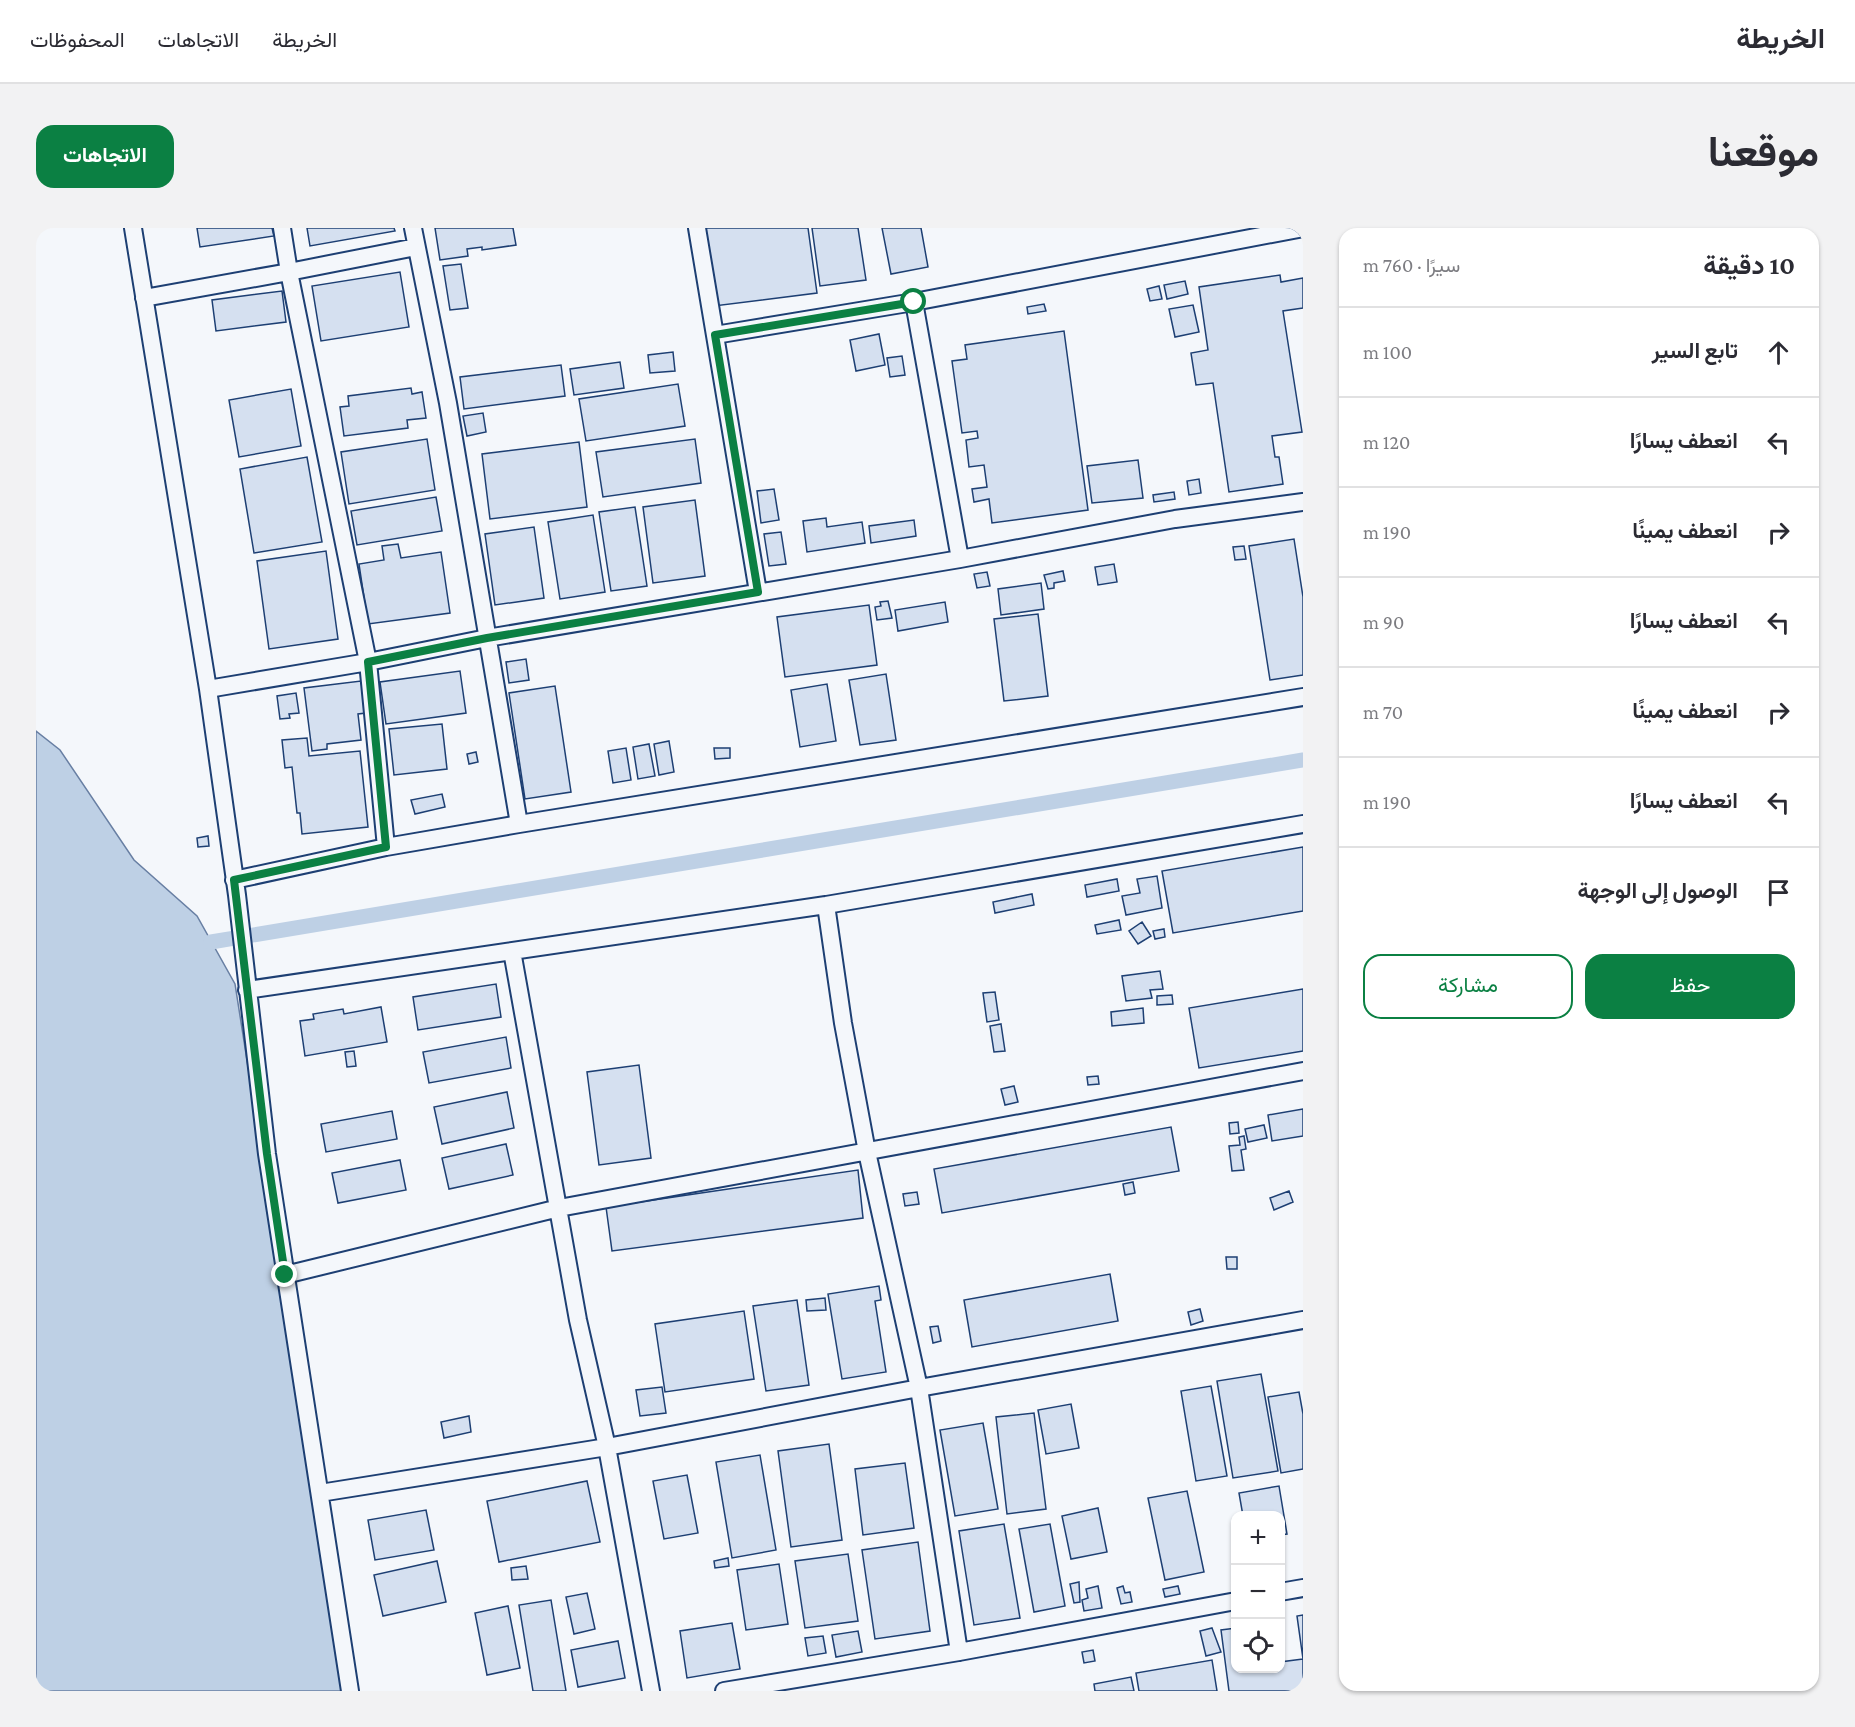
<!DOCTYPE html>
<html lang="ar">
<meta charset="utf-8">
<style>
body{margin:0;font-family:"Crimson Pro",Vazirmatn,serif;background:#f2f2f3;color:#2b2b33;direction:rtl}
.controls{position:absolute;right:18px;bottom:18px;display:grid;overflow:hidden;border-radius:12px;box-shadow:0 2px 4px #0004}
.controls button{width:54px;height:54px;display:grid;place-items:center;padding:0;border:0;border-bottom:2px solid #e1e1e2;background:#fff;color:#2b2b33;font:30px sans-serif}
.stop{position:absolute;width:18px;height:18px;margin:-14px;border:4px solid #0b8043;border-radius:50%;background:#fff}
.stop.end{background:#0b8043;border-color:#fff;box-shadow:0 2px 6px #0008}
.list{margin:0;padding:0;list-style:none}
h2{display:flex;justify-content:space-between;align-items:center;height:78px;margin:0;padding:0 24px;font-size:26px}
h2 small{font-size:20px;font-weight:400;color:#7c7c81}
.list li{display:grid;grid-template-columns:39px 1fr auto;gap:18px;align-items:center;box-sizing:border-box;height:90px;padding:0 24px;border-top:2px solid #e1e1e2}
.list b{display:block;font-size:22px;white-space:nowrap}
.list em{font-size:20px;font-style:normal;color:#7c7c81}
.actions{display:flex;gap:12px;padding:18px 24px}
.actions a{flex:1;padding:14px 0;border:2px solid #0b8043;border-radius:18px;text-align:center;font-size:21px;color:#0b8043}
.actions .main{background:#0b8043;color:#fff}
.icon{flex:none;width:33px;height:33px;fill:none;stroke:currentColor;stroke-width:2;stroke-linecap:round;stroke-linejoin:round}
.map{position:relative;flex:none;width:1267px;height:1463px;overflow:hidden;direction:ltr;border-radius:18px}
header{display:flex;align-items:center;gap:36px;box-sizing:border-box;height:84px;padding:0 30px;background:#fff;border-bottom:2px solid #e1e1e2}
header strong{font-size:28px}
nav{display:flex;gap:33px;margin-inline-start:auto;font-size:21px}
.intro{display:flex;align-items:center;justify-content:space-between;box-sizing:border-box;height:144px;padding:0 36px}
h1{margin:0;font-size:42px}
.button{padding:15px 27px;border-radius:18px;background:#0b8043;color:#fff;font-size:21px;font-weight:700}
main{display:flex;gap:36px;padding:0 36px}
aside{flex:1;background:#fff;border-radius:18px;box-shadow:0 2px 4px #0004}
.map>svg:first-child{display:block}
.water{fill:#bed0e5;stroke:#687fa3;stroke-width:1.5}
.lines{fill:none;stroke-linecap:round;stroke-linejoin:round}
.canal{stroke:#bed0e5;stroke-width:15}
.building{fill:#d5e0f0;stroke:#1d3f73;stroke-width:1.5}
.minor-casing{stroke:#1d3f73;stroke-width:20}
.minor{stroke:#f4f7fb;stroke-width:16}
.route{stroke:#0b8043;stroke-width:8}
</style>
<header>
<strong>الخريطة</strong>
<nav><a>الخريطة</a><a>الاتجاهات</a><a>المحفوظات</a></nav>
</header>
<div class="intro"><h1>موقعنا</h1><a class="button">الاتجاهات</a></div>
<main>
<aside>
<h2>10 دقيقة<small>سيرًا · 760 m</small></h2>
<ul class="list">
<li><svg class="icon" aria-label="ahead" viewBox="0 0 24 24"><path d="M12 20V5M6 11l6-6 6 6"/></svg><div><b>تابع السير</b></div><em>100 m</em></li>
<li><svg class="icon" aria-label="left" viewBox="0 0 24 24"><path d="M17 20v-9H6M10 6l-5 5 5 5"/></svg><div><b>انعطف يسارًا</b></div><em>120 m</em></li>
<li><svg class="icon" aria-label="right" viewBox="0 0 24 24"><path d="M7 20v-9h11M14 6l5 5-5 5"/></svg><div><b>انعطف يمينًا</b></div><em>190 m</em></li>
<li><svg class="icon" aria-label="left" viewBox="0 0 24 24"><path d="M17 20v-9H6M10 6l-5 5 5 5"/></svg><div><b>انعطف يسارًا</b></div><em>90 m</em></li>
<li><svg class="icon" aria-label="right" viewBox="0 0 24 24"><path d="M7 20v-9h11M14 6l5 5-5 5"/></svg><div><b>انعطف يمينًا</b></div><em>70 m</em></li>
<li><svg class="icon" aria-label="left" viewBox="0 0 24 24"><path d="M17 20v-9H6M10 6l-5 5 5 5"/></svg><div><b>انعطف يسارًا</b></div><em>190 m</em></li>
<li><svg class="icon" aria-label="arrive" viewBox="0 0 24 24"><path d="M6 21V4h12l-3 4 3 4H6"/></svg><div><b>الوصول إلى الوجهة</b></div></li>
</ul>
<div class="actions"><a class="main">حفظ</a><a>مشاركة</a></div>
</aside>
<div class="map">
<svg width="1267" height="1463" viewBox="0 0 1267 1463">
<rect width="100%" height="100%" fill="#f4f7fb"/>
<path class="water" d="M0,503L24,522L98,632L161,688L199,756L310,1463H0Z"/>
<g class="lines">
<path class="canal" d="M175,714L1267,532"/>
</g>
<path class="building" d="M161,0H236L238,8L164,19Z
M271,0H358L359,3L274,18Z
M399,0H477L480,17L446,22V19L431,21L432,28L404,32Z
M668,0H772L781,65L678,78Z
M776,0H822L830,52L784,58Z
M846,0H885L892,39L855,46Z
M425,36L432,80L414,82L407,38Z
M364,44L373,99L285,113L276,58Z
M1244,47L1245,54L1267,50V80L1247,83L1266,204L1236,208L1239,229H1243L1247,256L1193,264L1177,155L1160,157L1155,125L1172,122L1163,59Z
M1149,53L1152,66L1131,71L1128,57Z
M1123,58L1126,71L1114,73L1111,61Z
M246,63L250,94L180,103L176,72Z
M1008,76L1010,83L992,86L991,79Z
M1157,77L1163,104L1139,109L1133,81Z
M1028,103L1052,282L956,295L953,271L938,274L936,261L951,259L948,237L933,239L930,212L942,210L941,203L926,205L916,133L931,131L929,117Z
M843,106L849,137L820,143L814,112Z
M637,124L639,143L614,145L612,127Z
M866,128L869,147L854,149L851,130Z
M584,134L588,160L538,167L534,141Z
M525,137L529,168L428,181L424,149Z
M642,156L649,198L550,213L543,171Z
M375,160L376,166L386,164L390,190L371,192L372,200L308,208L304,179L313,178L312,168Z
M255,161L265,218L203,229L193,172Z
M447,185L450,204L431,208L427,188Z
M391,211L399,262L313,276L305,224Z
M659,211L665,255L567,269L560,224Z
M543,214L551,279L454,291L446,226Z
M271,229L286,314L218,325L204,241Z
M1102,232L1107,270L1056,275L1051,238Z
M1163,251L1165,265L1153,267L1151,253Z
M738,261L743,292L725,295L721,263Z
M1138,264L1139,271L1118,274L1117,267Z
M400,269L406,303L321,317L315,283Z
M659,272L669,348L617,355L607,279Z
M599,279L611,358L575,363L563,284Z
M557,287L569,364L524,371L512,294Z
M790,290L791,299L826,294L829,315L771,324L767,293Z
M878,292L880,308L835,315L833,298Z
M498,299L508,370L459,377L449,306Z
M745,304L750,336L733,338L728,306Z
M1258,311L1267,369V447L1234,452L1213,318Z
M362,316L365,330L405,324L414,385L332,396L323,336L348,332L346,318Z
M1208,318L1210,331L1199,332L1197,319Z
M290,323L302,411L233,421L221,333Z
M1078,336L1081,354L1062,357L1059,339Z
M1027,343L1029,353L1018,355V360L1012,361L1008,347Z
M951,344L954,358L941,360L938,346Z
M1005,355L1008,381L965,387L962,361Z
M852,373L856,390L841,392L839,379L845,378L844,374Z
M909,374L912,394L862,403L859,382Z
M833,377L841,437L749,449L741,389Z
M1002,386L1012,468L968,473L958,391Z
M490,431L493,452L473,455L470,434Z
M424,443L430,485L350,496L344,454Z
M850,446L860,512L824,517L813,452Z
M325,453L330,485L322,486L325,512L291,516V521L276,523L268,460Z
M791,456L800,513L764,519L755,462Z
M519,458L535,564L489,571L473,465Z
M260,465L263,485L253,486L254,490L244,491L241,468Z
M406,496L411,541L358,547L353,501Z
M271,510L273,528L324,523L332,599L266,606L264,585H261L256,539L249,540L246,512Z
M633,513L638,544L623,547L618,516Z
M613,516L619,548L602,551L597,519Z
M590,520L595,552L577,555L572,523Z
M678,520H694V530L679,531Z
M440,524L442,534L433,536L431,526Z
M406,566L409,579L379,586L375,572Z
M172,608L173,618L162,619L161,610Z
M1267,619V683L1137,705L1126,643Z
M1121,648L1126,680L1090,687L1086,668L1104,665L1101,651Z
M1081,651L1083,663L1051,669L1049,657Z
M996,666L998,677L959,685L957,674Z
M1083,692L1085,702L1061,706L1059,697Z
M1106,694L1115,708L1102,716L1093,703Z
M1128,701L1129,709L1119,711L1117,703Z
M1124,743L1127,761L1114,762L1116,770L1090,773L1086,748Z
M460,756L465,789L382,802L377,769Z
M1267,761V823L1163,840L1153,780Z
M959,764L963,792L951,794L947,765Z
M1136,767L1137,776L1121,777V768Z
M345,779L351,814L269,828L264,793L278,791L277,786L307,781L308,786Z
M1107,780L1108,795L1076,798L1075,784Z
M965,796L969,823L958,824L954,798Z
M470,809L475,840L393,855L387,824Z
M318,823L320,838L311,839L309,824Z
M603,837L615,930L563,937L551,844Z
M1062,848L1063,856L1052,857L1051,849Z
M978,858L982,874L969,877L965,861Z
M471,864L478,900L406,916L398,879Z
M1267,881V908L1236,913L1232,887Z
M356,883L361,911L290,924L285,896Z
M1202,894L1203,905L1194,906L1193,895Z
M1228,897L1231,910L1212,914L1209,901Z
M1135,899L1143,943L906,985L898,941Z
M1208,908L1210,921L1205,922L1208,942L1196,943L1193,918L1204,917L1203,909Z
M470,916L477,947L413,961L406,930Z
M364,932L370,962L302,975L296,945Z
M822,942L827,990L576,1023L570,979Z
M1097,954L1099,965L1089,967L1087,956Z
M1253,963L1257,974L1238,982L1234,970Z
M881,964L883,976L869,978L867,966Z
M1190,1029H1201V1041H1191Z
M1074,1046L1082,1093L936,1119L928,1072Z
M843,1058L845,1072L839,1073L850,1144L806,1151L792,1066Z
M789,1070L790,1082L771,1083L770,1072Z
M761,1072L773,1157L730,1163L717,1078Z
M1164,1081L1167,1093L1155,1097L1152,1084Z
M708,1083L718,1151L629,1164L619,1096Z
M902,1098L905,1113L897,1115L894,1099Z
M1225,1146L1242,1243L1197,1250L1181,1153Z
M1175,1158L1191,1248L1160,1253L1145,1163Z
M626,1159L630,1185L604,1188L600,1162Z
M1263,1164L1267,1186V1241L1245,1245L1232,1169Z
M1035,1176L1043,1220L1010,1226L1002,1182Z
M998,1185L1010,1281L971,1286L960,1189Z
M433,1188L435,1204L408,1210L405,1194Z
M947,1195L962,1281L919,1288L904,1202Z
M793,1216L806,1312L755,1319L742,1223Z
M724,1227L740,1322L696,1330L680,1234Z
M869,1235L878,1300L827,1307L819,1241Z
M651,1247L662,1305L628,1311L617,1253Z
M551,1253L564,1314L463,1334L451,1273Z
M1243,1258L1251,1306L1244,1307V1288H1207L1203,1265Z
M1151,1263L1168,1344L1129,1352L1112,1270Z
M1062,1280L1071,1324L1035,1331L1026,1288Z
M390,1282L398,1322L339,1332L332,1292Z
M968,1296L984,1390L938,1397L923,1303Z
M1014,1296L1029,1378L998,1384L983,1301Z
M882,1314L894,1403L839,1411L826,1322Z
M812,1326L822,1393L769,1400L759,1333Z
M692,1330L693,1338L679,1340L678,1333Z
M401,1333L410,1374L347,1388L338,1347Z
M743,1336L752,1396L710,1402L701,1342Z
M490,1338L492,1351L476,1352L475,1340Z
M1043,1354L1044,1374L1038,1375L1034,1356Z
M1062,1358L1066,1380L1048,1383L1046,1372L1052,1370L1050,1361Z
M1087,1358L1089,1365L1094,1364L1096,1374L1085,1376L1081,1360Z
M1142,1358L1144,1366L1129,1369L1127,1361Z
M551,1365L559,1401L538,1406L530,1369Z
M515,1372L530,1463H497L483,1377Z
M472,1378L484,1440L451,1447L439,1385Z
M1267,1387V1463H1193L1185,1402L1200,1400V1440H1244V1434L1267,1431L1261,1388Z
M696,1395L704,1441L651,1450L644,1403Z
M1176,1400L1185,1424L1170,1428L1164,1403Z
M822,1403L826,1424L800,1429L796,1407Z
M787,1408L790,1425L772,1428L769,1410Z
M582,1413L589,1450L542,1459L535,1422Z
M1057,1422L1059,1433L1048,1435L1046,1424Z
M1176,1432L1181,1463H1103L1100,1445Z
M1095,1449L1098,1463H1059L1058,1456Z"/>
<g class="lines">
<g class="minor-casing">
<path id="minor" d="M97,0L172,461L201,667L231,926L314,1463
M246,0L253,44L332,434L350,619
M377,0L412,175L483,596
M661,0L722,364
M108,70L253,44L380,19
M878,74L924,331
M679,107L878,74L1267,0
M172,461L332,434L451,410L924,331L1139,291L1267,274
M198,652L350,619L483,596L1267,469
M790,677L807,795L831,924L883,1160L923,1424
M476,723L542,1092L571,1219L615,1463
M211,762L790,677L1267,596
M249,1047L523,980L1267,843
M284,1265L571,1219L883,1160L1267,1092
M1244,1364L1267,1360
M688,1463L923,1424L1200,1373"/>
</g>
<use href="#minor" class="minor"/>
</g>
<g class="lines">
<path class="route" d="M249,1047L231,926L198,652L350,619L332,434L451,410L722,364L679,107L878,74"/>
</g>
</svg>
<div class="controls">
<button>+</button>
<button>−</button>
<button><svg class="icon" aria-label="locate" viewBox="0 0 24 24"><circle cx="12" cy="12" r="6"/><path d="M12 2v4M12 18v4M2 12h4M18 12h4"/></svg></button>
</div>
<div class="stop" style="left:878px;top:74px"></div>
<div class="stop end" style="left:249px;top:1047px"></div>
</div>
</main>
